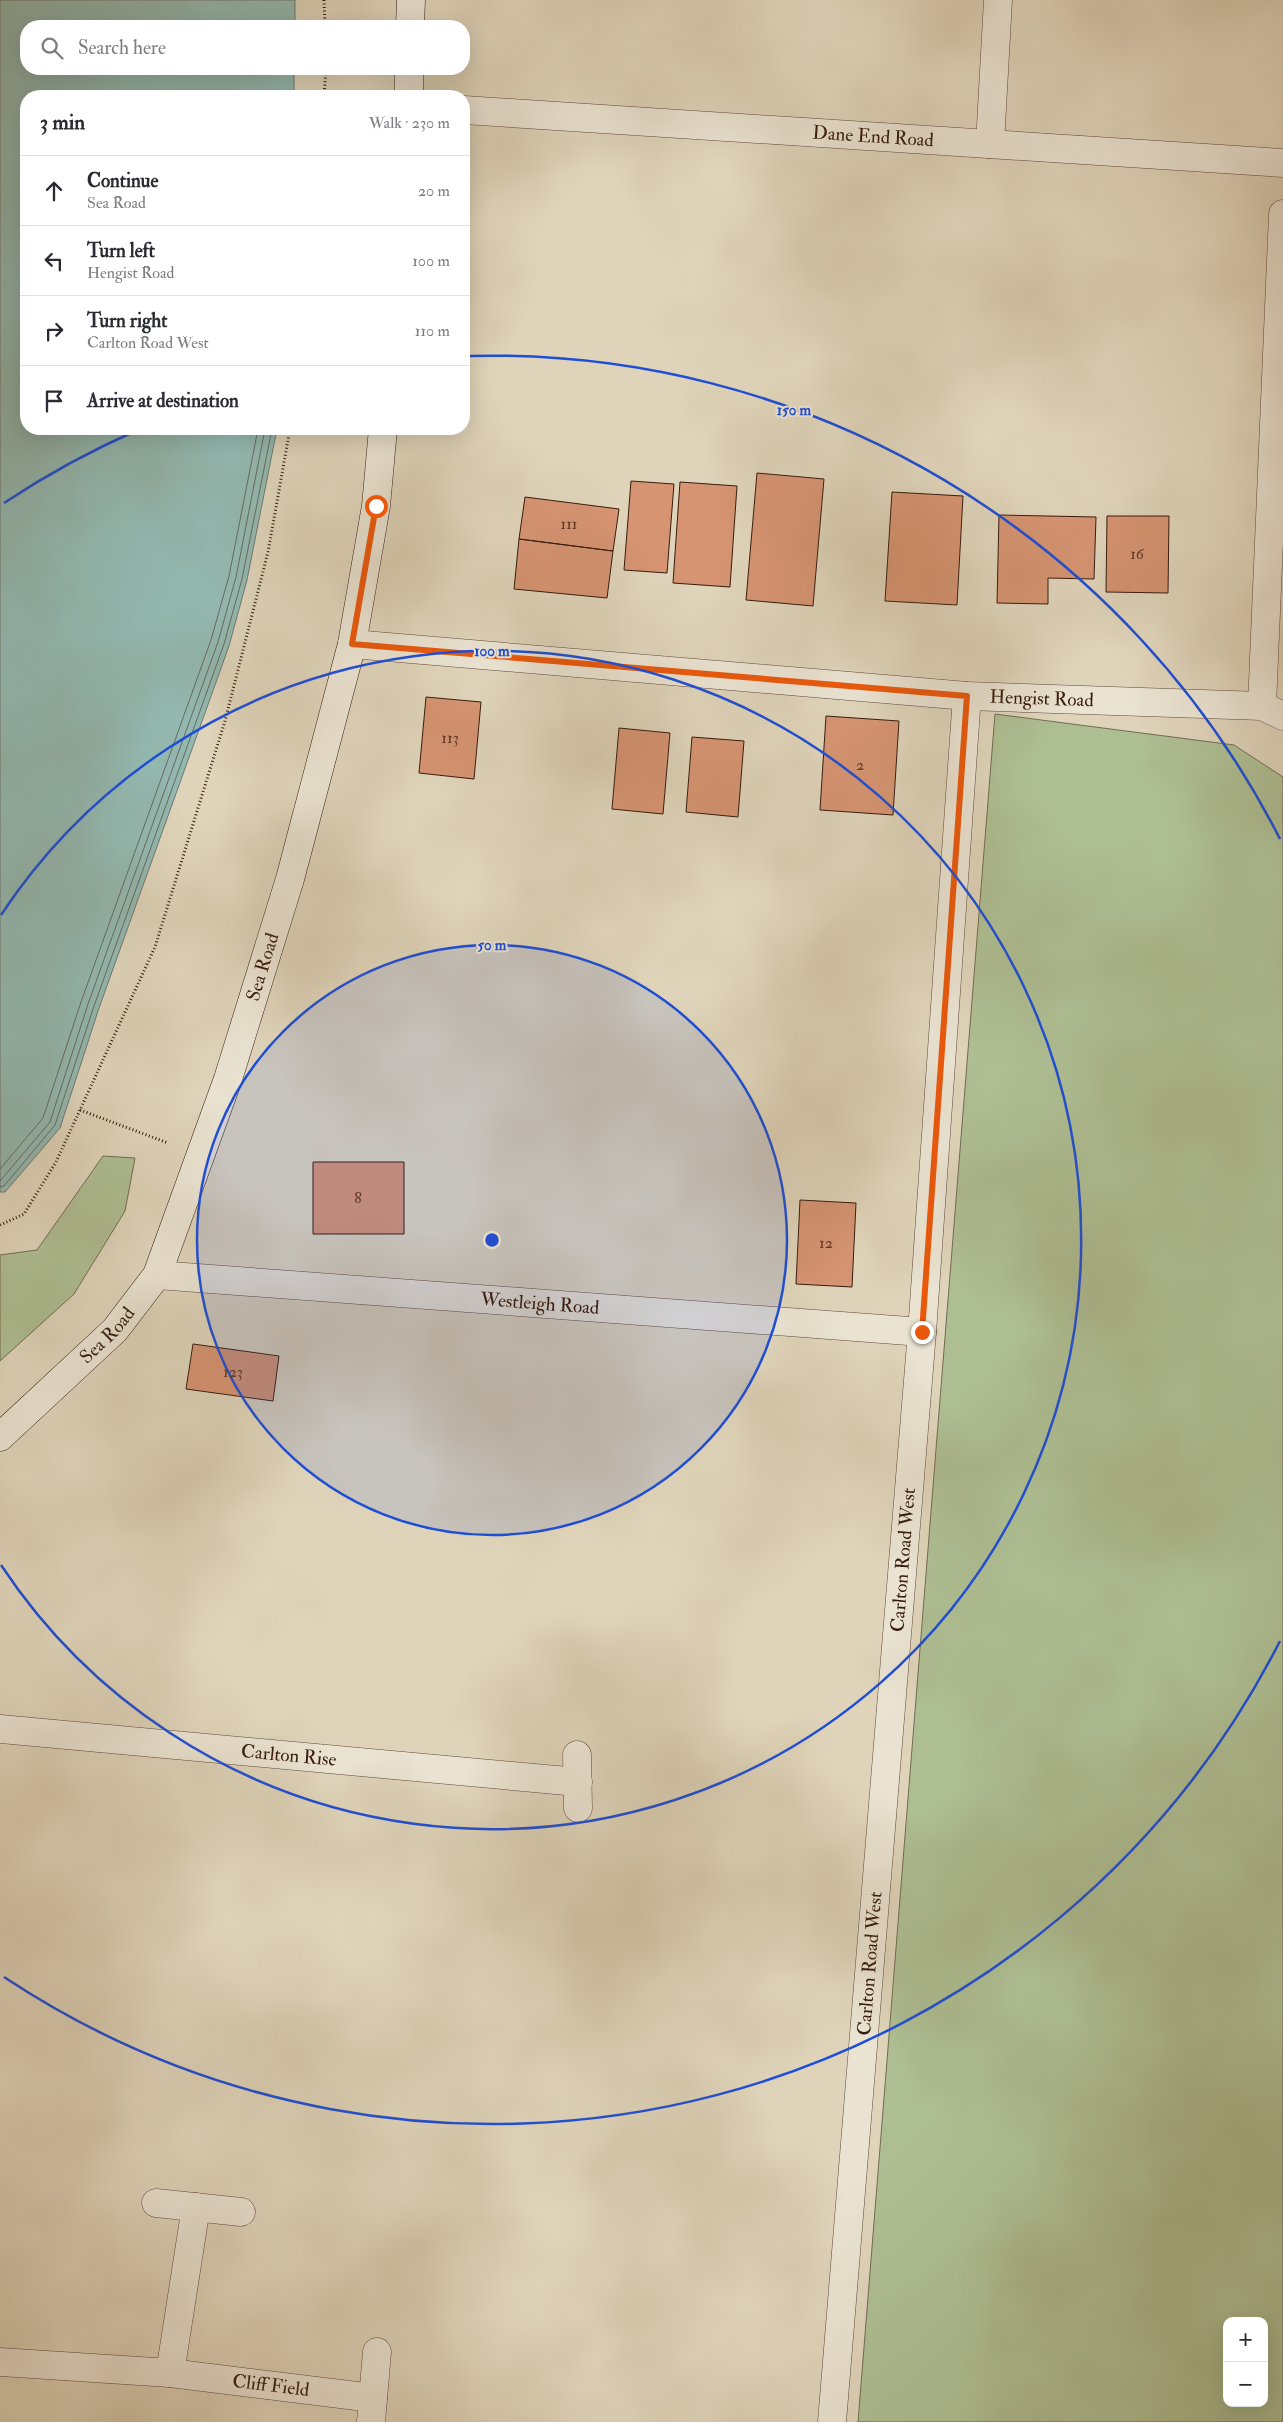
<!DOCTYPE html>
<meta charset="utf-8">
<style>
body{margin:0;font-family:"IM FELL Double Pica",serif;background:#f7f7f7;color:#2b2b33}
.controls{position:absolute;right:15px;bottom:15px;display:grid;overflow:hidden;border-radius:10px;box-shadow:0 5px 20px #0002}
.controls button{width:45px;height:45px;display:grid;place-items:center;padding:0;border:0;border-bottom:1px solid #e1e1e2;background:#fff;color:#2b2b33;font:25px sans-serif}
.stop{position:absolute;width:15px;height:15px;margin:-11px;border:4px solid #ea580c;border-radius:50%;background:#fff}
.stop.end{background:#ea580c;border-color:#fff;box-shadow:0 1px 5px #0008}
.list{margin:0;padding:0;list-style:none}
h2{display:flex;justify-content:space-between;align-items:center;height:65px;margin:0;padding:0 20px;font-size:21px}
h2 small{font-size:16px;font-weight:400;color:#7c7c81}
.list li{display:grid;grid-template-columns:32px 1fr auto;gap:15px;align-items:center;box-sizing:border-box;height:70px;padding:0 20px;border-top:1px solid #e1e1e2}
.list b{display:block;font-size:19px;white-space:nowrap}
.list p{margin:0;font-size:16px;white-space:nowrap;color:#7c7c81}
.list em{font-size:16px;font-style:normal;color:#7c7c81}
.icon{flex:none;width:28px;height:28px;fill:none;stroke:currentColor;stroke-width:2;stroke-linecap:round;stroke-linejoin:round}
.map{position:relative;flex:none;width:1283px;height:2422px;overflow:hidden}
.search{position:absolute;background:#fff;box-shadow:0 5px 20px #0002;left:20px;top:20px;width:450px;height:55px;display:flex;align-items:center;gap:12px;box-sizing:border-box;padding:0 18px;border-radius:20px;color:#7c7c81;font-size:19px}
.panel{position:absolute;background:#fff;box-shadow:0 5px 20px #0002;left:20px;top:90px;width:450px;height:345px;border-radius:20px}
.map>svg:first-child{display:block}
.green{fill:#aebe93;stroke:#726c51;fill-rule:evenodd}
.water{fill:#93b8b0;stroke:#6e7970}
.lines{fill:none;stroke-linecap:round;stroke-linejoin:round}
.shore{stroke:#646a60;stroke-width:1}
.building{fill:#d69472;stroke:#361b0f}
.street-casing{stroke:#60493a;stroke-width:29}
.secondary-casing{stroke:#361b0f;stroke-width:29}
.path{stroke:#361b0f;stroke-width:3;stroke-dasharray:1 2.5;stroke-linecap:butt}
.street{stroke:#eae3d2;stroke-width:28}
.secondary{stroke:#eae3d2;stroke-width:28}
.route{stroke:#ea580c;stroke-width:6}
.ring{fill:none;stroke:#1d4ed8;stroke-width:2.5}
.labels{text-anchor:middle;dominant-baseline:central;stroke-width:4;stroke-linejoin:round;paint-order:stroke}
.number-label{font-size:16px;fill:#5e3928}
.street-label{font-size:19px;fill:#361b0f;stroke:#eae3d2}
.centre{fill:#1d4ed8;stroke:#eae3d2;stroke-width:2.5}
.ring-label{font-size:15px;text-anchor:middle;font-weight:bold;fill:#1d4ed8;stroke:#eae3d2;stroke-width:4;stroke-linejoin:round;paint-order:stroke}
</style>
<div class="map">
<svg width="1283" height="2422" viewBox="0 0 1283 2422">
<rect width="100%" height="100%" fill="#dfd4ba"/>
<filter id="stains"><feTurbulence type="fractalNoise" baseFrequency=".004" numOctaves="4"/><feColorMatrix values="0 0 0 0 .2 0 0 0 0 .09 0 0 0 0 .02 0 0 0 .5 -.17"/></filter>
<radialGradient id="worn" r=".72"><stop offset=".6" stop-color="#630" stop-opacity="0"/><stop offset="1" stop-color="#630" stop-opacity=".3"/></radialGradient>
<path class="green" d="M995,714L1234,745L1283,777V2422H858ZM1227,2321H1264V2403H1227Z
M103,1156L135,1158L125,1211L74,1294L0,1361V1255L37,1250Z"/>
<path class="water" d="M0,0H295V26H26V69H294V96H26V429H277L247,580L229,646L99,1008L60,1128L5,1192H0Z"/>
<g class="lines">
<path class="shore" d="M0,1169L43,1118L81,1002L211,640L229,576L258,429
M0,1181L50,1122L88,1004L218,642L236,577L265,429
M0,1187L4,1186L55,1125L94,1006L224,644L242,579L272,429"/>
</g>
<path class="building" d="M757,473L824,479L813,606L746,600Z
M631,481L674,484L667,573L624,570Z
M680,482L737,486L730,587L673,583Z
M892,492L963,496L957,605L885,601Z
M525,497L619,509L613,551L519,539Z
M999,515L1096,517L1094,579L1048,578V604L997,603Z
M1107,516H1169L1168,593L1106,592Z
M519,539L613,551L607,598L514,589Z
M426,697L481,702L474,779L419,773Z
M826,716L899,721L893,815L820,810Z
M619,728L670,733L663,814L612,809Z
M692,737L744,741L738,817L686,812Z
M313,1162H404V1234H313Z
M800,1200L856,1203L852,1287L796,1284Z
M193,1344L279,1356L273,1401L186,1389Z"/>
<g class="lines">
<g class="street-casing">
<g id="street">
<path id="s1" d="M464,110L1283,163"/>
<path d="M990,144L998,0"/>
<path id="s2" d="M352,644L967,696L1262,706L1283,716"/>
<path d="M1262,706L1283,214"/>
<path id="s3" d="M157,1275L922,1332"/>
<path id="s4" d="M0,1729L578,1782"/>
<path d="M577,1755L578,1808"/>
<path d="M156,2203L241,2212"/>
<path id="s5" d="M0,2362L170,2373L373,2398"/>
<path d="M170,2373L196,2207"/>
<path d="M371,2422L377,2352"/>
<path id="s6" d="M832,2422L922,1332L967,696"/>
</g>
</g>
<g class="secondary-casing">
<g id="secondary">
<path d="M410,26L411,0"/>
<path d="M409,96V69"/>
<path id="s7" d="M0,1437L115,1330L157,1275L228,1079L290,879L352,644L376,506L383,429"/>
</g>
</g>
<path class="path" d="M324,0L325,26
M324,96L326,69
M80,1110L168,1143
M0,1225L24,1214L56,1162L155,947L225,721L268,552L290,429"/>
<use href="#street" class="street"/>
<use href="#secondary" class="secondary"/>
</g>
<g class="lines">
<path class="route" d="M376,506L352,644L967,696L922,1332"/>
</g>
<circle cx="492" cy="1240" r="295" fill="#1d4ed8" fill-opacity=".12"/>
<g class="ring">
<circle cx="492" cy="1240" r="295"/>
<path d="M1 915A589 589 0 1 1 1 1565"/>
<path d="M1280 1641A884 884 0 0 1 4 1977M4 503A884 884 0 0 1 140 429M469 356A884 884 0 0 1 1280 839"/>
</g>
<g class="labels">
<g class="number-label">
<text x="569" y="524">111</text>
<text x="1137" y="554">16</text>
<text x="450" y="738">113</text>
<text x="860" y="765">2</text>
<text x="358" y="1198">8</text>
<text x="826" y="1243">12</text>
<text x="233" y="1372">123</text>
</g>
<g class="street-label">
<text stroke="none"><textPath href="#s1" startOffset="410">Dane End Road</textPath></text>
<text stroke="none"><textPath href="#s2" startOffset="692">Hengist Road</textPath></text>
<text stroke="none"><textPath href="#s7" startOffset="552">Sea Road</textPath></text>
<text stroke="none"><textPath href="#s3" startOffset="384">Westleigh Road</textPath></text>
<text stroke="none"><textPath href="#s7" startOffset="148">Sea Road</textPath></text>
<text stroke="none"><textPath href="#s6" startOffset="865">Carlton Road West</textPath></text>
<text stroke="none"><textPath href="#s4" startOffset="290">Carlton Rise</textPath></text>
<text stroke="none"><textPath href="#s6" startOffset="460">Carlton Road West</textPath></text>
<text stroke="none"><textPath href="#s5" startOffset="272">Cliff Field</textPath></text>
</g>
</g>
<circle cx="492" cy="1240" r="8" class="centre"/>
<g class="ring-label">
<text x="794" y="415">150 m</text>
<text x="492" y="656">100 m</text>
<text x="492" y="950">50 m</text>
</g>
<rect width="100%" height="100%" filter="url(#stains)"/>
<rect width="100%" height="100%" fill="url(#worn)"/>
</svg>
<div class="controls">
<button>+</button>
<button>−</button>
</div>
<div class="stop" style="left:376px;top:506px"></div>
<div class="stop end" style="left:922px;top:1332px"></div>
<div class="search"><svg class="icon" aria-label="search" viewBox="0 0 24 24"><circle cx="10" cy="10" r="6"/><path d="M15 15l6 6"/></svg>Search here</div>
<section class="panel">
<h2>3 min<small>Walk · 230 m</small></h2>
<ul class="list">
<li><svg class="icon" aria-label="ahead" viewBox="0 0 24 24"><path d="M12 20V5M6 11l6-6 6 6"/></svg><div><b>Continue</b><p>Sea Road</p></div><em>20 m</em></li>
<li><svg class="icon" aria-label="left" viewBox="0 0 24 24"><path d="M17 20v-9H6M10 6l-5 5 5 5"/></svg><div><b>Turn left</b><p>Hengist Road</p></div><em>100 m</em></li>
<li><svg class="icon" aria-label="right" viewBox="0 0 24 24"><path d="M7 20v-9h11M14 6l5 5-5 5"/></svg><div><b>Turn right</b><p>Carlton Road West</p></div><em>110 m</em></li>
<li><svg class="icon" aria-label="arrive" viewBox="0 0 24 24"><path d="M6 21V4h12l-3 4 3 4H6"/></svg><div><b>Arrive at destination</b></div></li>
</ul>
</section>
</div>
